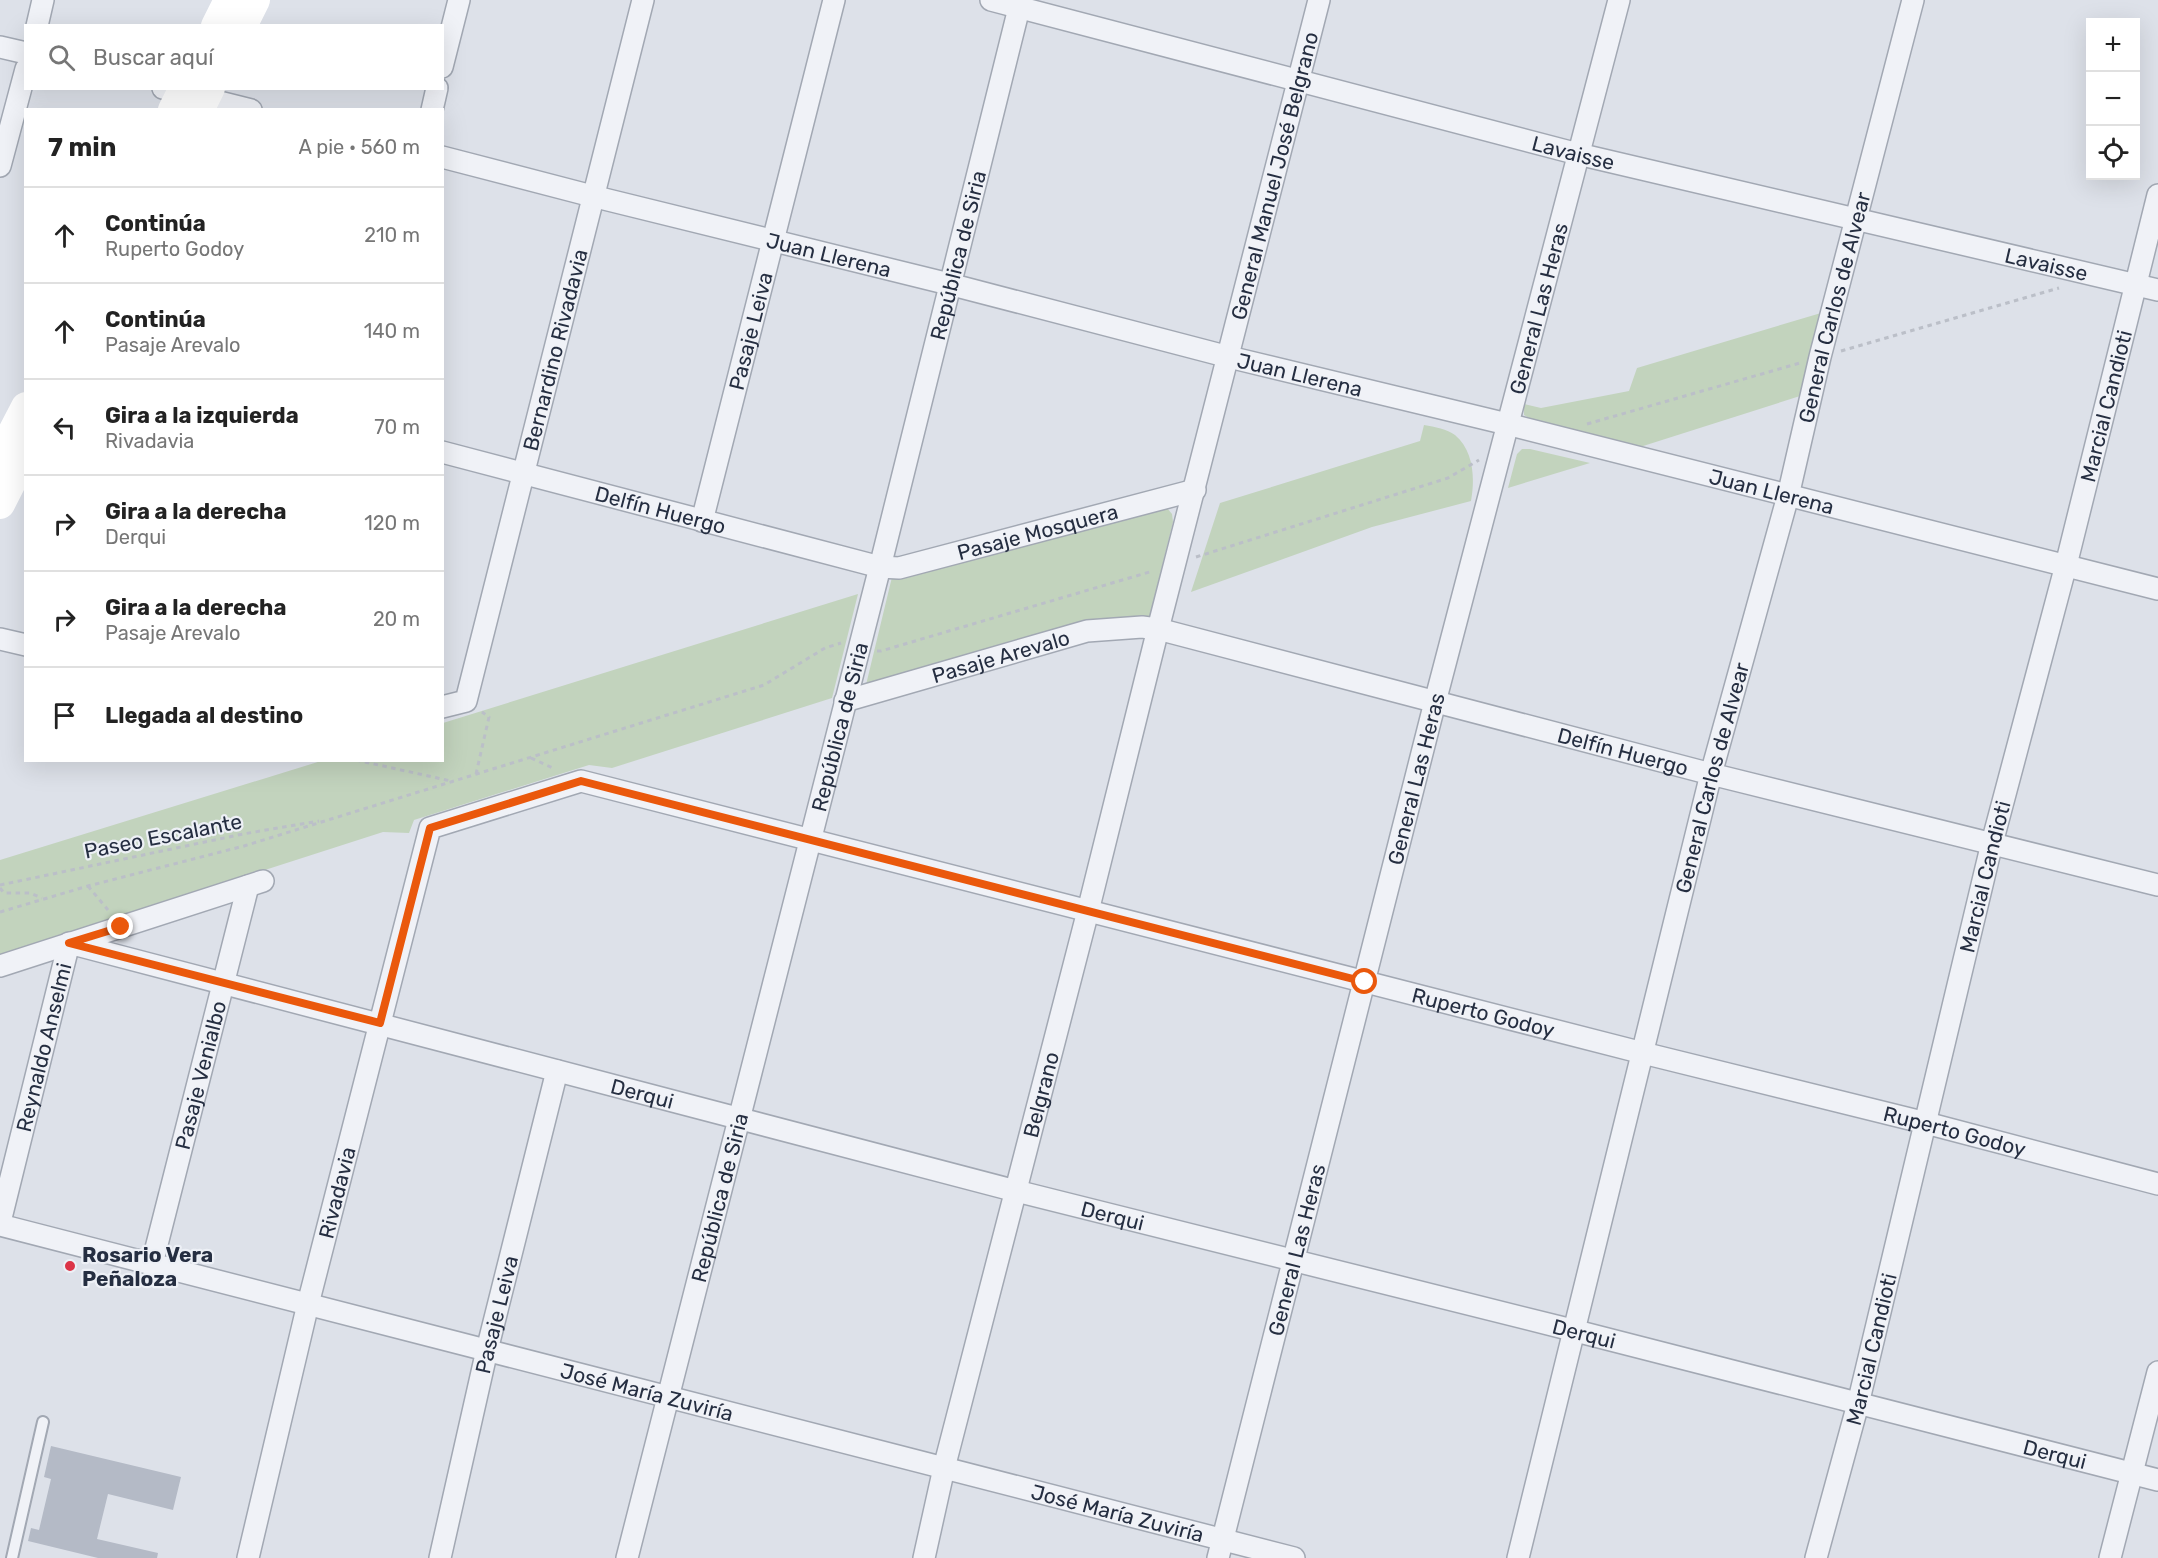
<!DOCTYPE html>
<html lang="es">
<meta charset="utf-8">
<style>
body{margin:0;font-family:Rubik,sans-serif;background:#f6f6f6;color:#222}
.controls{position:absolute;right:18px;top:18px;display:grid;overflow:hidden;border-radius:0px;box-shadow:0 6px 24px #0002}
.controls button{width:54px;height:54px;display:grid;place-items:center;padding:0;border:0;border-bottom:2px solid #e0e0e0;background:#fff;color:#222;font:30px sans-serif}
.stop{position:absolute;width:18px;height:18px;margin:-14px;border:4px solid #ea580c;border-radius:50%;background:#fff}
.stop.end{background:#ea580c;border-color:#fff;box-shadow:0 2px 6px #0008}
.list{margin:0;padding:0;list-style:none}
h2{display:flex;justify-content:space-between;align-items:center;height:78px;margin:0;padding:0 24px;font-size:26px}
h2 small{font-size:20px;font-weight:400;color:#767676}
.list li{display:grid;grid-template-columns:39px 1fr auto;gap:18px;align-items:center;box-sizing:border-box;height:96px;padding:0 24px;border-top:2px solid #e0e0e0}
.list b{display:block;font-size:22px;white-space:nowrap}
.list p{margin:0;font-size:20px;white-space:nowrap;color:#767676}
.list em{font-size:20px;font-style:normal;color:#767676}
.icon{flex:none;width:33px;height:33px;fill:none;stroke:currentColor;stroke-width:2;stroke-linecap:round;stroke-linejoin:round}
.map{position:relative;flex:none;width:2158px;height:1558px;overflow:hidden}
.search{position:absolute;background:#fff;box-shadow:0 6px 24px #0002;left:24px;top:24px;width:420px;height:66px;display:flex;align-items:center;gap:15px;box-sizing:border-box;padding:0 21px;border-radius:0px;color:#767676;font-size:22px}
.panel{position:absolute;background:#fff;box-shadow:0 6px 24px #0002;left:24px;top:108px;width:420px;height:654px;border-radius:0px}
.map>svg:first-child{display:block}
.green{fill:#c2d3bd}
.building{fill:#b4bac6}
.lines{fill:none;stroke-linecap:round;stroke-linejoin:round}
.service-casing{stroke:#a2a8b3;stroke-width:14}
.minor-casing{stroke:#a2a8b3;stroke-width:24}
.path{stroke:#bbbfc8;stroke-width:3;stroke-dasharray:4.5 4.5;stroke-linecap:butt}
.service{stroke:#f0f2f7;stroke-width:10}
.minor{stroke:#f0f2f7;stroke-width:21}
.secondary{stroke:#fff;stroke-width:30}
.route{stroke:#ea580c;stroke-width:8}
.poi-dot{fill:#dc3447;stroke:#edf0f6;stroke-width:2}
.labels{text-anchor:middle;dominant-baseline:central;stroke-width:4.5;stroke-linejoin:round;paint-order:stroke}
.street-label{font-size:21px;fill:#252e41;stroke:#edf0f6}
.poi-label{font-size:21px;font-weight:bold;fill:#252e41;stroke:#edf0f6;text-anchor:start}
</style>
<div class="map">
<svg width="2158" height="1558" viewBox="0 0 2158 1558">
<rect width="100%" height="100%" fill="#dde1e9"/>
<path class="green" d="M1821,313L1800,396L1640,447L1534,421L1524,415V404L1541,408L1629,391L1637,368Z
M1424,425C1435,427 1447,429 1455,435C1474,451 1475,479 1471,501L1372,527L1191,592L1220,503L1420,441Z
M1522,449H1530L1590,463L1508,488L1517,454Z
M1167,508L1172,514L1173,522L1149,619L865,689L892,577Z
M858,594L832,698L612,768L589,765L414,820L409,833L383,832L0,955V860L321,761L442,760L443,723Z"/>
<path class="building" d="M51,1446L181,1477L173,1510L108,1494L97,1539L158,1553L157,1558H98L28,1541L31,1528L39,1530L51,1479L44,1477Z"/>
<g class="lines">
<g class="service-casing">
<path id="service" d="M12,1558L43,1422"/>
</g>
<g class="minor-casing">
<g id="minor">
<path id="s1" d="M991,0L1578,154L2158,290"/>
<path d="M37,26L43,0"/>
<path d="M0,47L26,53"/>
<path d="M442,67L459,0"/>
<path d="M163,88L251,110"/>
<path d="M432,110L437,88"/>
<path id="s2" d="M442,157L592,196L949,284L1229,357L1507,424L2158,589"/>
<path d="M0,166L26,69"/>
<path id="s3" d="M442,452L880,567L899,568L1195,490"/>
<path id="s4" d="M702,521L834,0"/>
<path d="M0,639L26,645"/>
<path id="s5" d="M845,701L1087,631L1142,627L1158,629L1711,774L2158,885"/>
<path id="s6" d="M442,707L466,701L643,0"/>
<path d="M0,966L263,881"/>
<path id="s7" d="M0,1222L69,943L1016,1191L1572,1330L2158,1480"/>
<path id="s8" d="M0,1225L1294,1558"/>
<path id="s9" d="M152,1264L248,886"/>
<path id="s10" d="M248,1558L308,1304L430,828L581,781L1643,1053L1926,1123L2158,1184"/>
<path id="s11" d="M440,1558L487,1350L557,1071"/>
<path id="s12" d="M627,1558L880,567L1021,0"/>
<path id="s13" d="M924,1558L944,1468L1088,911L1158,629L1319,0"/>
<path id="s14" d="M1218,1558L1435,702L1619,0"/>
<path id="s15" d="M1518,1558L1711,774L1788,496L1820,357L1913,0"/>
<path id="s16" d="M1816,1558L1858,1404L1992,843L2066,565L2158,195"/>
<path d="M2110,1558L2158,1372"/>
</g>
</g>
<path class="path" d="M1841,351L2059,288
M1587,424L1800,363
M1196,557L1448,478L1479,460
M877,651H881L1153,571
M531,758L555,769
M356,760L451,781
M476,774L489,717L482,712
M0,885L243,834L319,821
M88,886L108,910
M0,888L4,893H30L42,898
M0,912L88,886L244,846L764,685L825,648L841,643"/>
<use href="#service" class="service"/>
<use href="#minor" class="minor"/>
<path class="secondary" d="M216,26L229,0
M242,26L255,0
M173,110L184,88
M199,110L210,88
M0,457L26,407
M0,504L26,453"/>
</g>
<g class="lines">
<path class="route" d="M121,927L69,943L380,1023L430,828L581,781L1365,982"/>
</g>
<circle class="poi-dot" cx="70" cy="1266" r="6"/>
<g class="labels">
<g class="street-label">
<text stroke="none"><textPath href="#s1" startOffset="602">Lavaisse</textPath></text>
<text stroke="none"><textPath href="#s13" startOffset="1426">General Manuel José Belgrano</textPath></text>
<text stroke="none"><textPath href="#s2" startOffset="399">Juan Llerena</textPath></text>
<text stroke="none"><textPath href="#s12" startOffset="1344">República de Siria</textPath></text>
<text stroke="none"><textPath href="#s1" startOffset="1088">Lavaisse</textPath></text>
<text stroke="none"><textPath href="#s14" startOffset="1290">General Las Heras</textPath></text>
<text stroke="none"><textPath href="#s15" startOffset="1290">General Carlos de Alvear</textPath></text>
<text stroke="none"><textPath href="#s4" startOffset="196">Pasaje Leiva</textPath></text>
<text stroke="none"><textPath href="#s6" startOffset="387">Bernardino Rivadavia</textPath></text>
<text stroke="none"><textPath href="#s2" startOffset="885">Juan Llerena</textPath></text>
<text stroke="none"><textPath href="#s16" startOffset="1188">Marcial Candioti</textPath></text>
<text stroke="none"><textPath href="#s2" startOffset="1371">Juan Llerena</textPath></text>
<text stroke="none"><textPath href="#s3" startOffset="226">Delfín Huergo</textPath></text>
<text stroke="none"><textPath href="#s3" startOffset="615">Pasaje Mosquera</textPath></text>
<text stroke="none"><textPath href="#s5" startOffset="162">Pasaje Arevalo</textPath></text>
<text stroke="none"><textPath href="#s12" startOffset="858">República de Siria</textPath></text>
<text stroke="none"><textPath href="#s5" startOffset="804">Delfín Huergo</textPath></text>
<text stroke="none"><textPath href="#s14" startOffset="804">General Las Heras</textPath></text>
<text stroke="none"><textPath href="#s15" startOffset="804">General Carlos de Alvear</textPath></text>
<text transform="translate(163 836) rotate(-11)">Paseo Escalante</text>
<text stroke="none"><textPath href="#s16" startOffset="702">Marcial Candioti</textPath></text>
<text stroke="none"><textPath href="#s10" startOffset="1842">Ruperto Godoy</textPath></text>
<text stroke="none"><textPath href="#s7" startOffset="180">Reynaldo Anselmi</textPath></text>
<text stroke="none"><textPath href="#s9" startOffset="195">Pasaje Venialbo</textPath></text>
<text stroke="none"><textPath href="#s7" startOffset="880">Derqui</textPath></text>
<text stroke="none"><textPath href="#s13" startOffset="478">Belgrano</textPath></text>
<text stroke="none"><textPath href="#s10" startOffset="2328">Ruperto Godoy</textPath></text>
<text stroke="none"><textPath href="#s10" startOffset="376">Rivadavia</textPath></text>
<text stroke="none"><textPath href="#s12" startOffset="372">República de Siria</textPath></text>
<text stroke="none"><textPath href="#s7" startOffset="1366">Derqui</textPath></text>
<text stroke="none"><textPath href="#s14" startOffset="318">General Las Heras</textPath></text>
<text stroke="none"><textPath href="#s11" startOffset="250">Pasaje Leiva</textPath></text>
<text stroke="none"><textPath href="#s7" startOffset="1852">Derqui</textPath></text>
<text stroke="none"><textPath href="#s16" startOffset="216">Marcial Candioti</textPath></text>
<text stroke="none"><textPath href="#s8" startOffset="668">José María Zuviría</textPath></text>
<text stroke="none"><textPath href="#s7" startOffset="2338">Derqui</textPath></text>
<text stroke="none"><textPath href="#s8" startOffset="1154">José María Zuviría</textPath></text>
</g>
<g class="poi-label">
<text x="82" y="1254">Rosario Vera<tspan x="82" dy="24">Peñaloza</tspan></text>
</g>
</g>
</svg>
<div class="controls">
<button>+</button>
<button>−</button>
<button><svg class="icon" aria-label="locate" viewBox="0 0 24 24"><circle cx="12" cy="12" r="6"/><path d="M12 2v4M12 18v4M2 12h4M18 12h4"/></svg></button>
</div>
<div class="stop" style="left:1365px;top:982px"></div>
<div class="stop end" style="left:121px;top:927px"></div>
<div class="search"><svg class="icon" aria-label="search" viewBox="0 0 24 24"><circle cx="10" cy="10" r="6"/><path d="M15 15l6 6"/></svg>Buscar aquí</div>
<section class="panel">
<h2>7 min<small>A pie · 560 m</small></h2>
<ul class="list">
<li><svg class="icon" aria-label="ahead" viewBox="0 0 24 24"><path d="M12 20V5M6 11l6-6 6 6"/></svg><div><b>Continúa</b><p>Ruperto Godoy</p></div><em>210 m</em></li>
<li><svg class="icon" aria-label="ahead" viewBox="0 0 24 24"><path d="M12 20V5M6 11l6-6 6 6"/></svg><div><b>Continúa</b><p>Pasaje Arevalo</p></div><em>140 m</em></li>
<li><svg class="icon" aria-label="left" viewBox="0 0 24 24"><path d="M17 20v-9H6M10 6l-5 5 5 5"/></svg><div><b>Gira a la izquierda</b><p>Rivadavia</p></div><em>70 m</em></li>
<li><svg class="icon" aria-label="right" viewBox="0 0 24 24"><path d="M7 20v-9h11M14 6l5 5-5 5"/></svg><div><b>Gira a la derecha</b><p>Derqui</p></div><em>120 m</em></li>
<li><svg class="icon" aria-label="right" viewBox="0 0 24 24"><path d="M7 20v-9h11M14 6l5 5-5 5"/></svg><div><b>Gira a la derecha</b><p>Pasaje Arevalo</p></div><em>20 m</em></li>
<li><svg class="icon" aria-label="arrive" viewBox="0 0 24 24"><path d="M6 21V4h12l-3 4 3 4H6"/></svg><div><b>Llegada al destino</b></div></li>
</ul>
</section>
</div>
